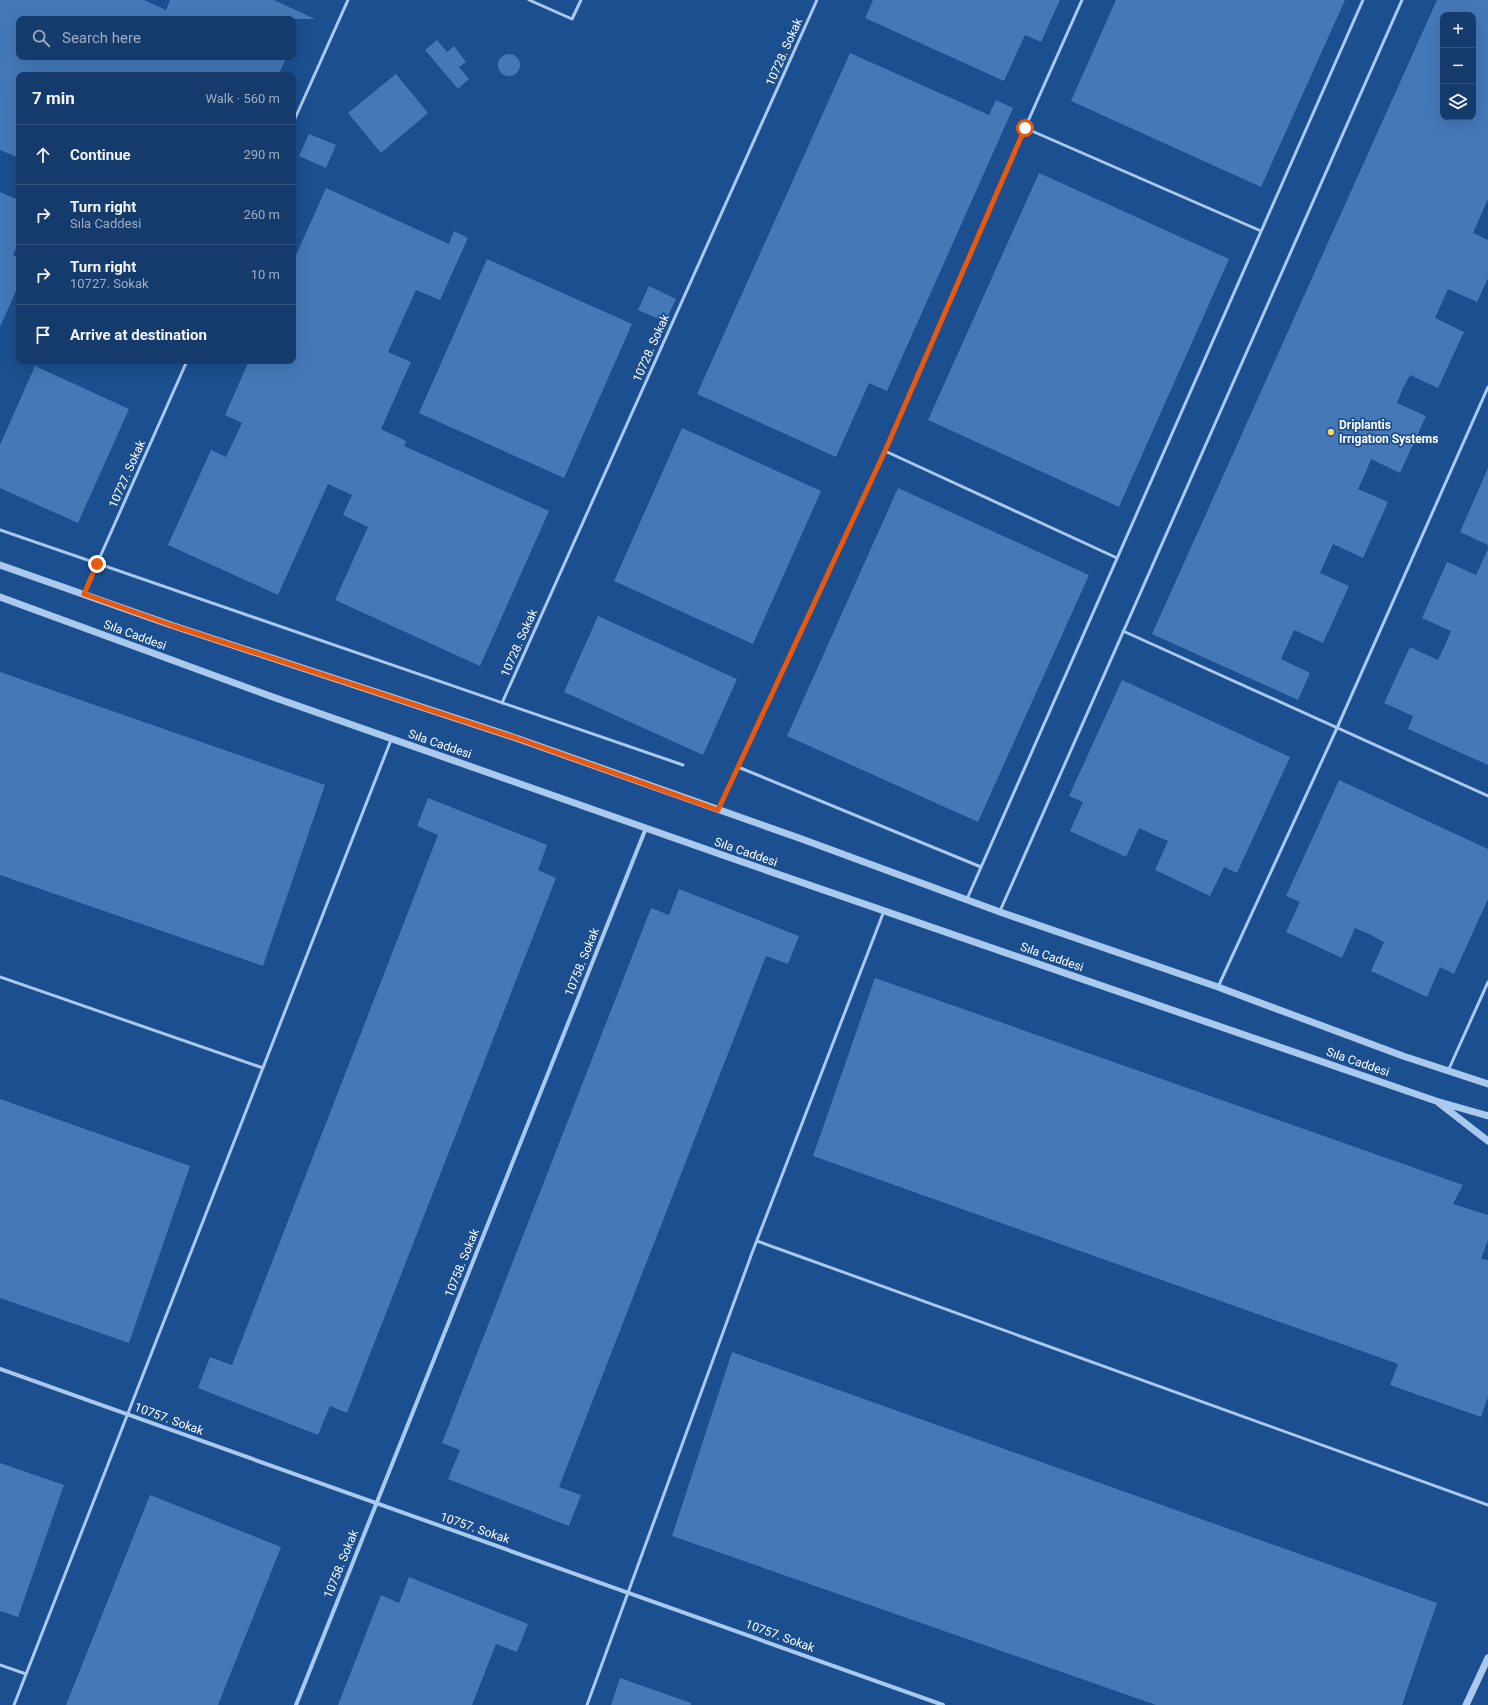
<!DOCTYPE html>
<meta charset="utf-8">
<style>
body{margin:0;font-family:Roboto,sans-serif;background:#214673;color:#f1f3f6}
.controls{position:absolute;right:12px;top:12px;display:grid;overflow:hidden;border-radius:8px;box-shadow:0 4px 16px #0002}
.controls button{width:36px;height:36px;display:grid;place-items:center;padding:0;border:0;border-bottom:1px solid #33557e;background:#143b6b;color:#f1f3f6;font:20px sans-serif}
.stop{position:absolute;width:12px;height:12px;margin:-9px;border:3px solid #ea580c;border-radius:50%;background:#fff}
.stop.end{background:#ea580c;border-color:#fff;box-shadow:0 1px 4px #0008}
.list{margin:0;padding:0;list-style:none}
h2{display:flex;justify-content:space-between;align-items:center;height:52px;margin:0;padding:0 16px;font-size:17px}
h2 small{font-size:13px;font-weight:400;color:#9dadc1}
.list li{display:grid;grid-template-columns:26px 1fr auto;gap:12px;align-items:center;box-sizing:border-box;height:60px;padding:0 16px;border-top:1px solid #33557e}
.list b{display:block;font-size:15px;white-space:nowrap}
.list p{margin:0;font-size:13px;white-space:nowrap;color:#9dadc1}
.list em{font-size:13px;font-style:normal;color:#9dadc1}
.icon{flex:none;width:22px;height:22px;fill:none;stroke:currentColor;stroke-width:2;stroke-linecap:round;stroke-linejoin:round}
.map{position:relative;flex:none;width:1488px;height:1705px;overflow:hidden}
.search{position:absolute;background:#143b6b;box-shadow:0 4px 16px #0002;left:16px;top:16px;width:280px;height:44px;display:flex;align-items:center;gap:10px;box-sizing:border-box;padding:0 14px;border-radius:8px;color:#9dadc1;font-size:15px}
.panel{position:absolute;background:#143b6b;box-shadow:0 4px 16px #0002;left:16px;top:72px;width:280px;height:292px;border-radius:8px}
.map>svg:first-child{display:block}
.building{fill:#4478b7;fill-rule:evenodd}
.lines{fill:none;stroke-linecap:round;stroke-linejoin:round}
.service{stroke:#a9c9ee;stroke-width:3}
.minor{stroke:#a9c9ee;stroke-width:4}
.tertiary{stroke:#a9c9ee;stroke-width:7}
.route{stroke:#ea580c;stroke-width:5}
.poi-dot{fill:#ffd166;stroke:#1b4f8f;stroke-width:1.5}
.labels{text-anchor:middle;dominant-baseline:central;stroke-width:3.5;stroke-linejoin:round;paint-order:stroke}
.street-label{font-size:12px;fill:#fff;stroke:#1b4f8f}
.poi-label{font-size:12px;font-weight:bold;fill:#fff;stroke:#1b4f8f;text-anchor:start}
</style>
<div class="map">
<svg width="1488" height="1705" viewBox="0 0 1488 1705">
<rect width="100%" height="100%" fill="#1b4f8f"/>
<path class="building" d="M0,0H144L166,10L170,0H274L315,19H19V57H287L278,75H19V158L0,150Z
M873,0H1060L1041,42L1025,35L1004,81L865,18Z
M1116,0H1345L1261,187L1071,101Z
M1437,0H1488V199L1473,233L1488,240V278L1477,302L1448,289L1435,318L1464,332L1438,388L1410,375L1403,388L1397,403L1426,416L1400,473L1371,459L1366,472L1358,489L1388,502L1363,558L1333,544L1320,573L1349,586L1323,643L1294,630L1281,659L1310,673L1298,700L1152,634ZM1443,15H1473V117H1443Z
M437,40L447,52L454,46L466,62L459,67L469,79L458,89L425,50Z
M850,53L989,115L996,100L1013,108L887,391L869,383L836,457L697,394Z
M498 65a11 11 0 1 1 22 0a11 11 0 1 1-22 0Z
M396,74L428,113L381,153L348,113Z
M309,134L336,145L326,168L299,156Z
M1039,173L1229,259L1119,507L928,420Z
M326,188L449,244L454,231L468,238L440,300L416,290L388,352L411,362L381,429L406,441L404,446L549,511L480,666L335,600L368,527L343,515L352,495L328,484L278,595L168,545L211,450L226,457L242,423L225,415L249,361H293V262Z
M0,192L19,200V242L13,255L19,258V284L0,327Z
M487,259L632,324L564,478L419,413Z
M649,286L676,299L665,322L638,310Z
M35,366L129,409L78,523L0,488V445Z
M682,428L821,491L753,644L614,581Z
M1488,468V545L1460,532Z
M898,488L1089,575L978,822L787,736Z
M1488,549V765L1408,729L1413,716L1384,703L1410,647L1438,660L1445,645L1451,631L1422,618L1447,562L1476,575Z
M598,616L737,679L703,755L564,692Z
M0,672L325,785L263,966L0,875Z
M1122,680L1290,757L1237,873L1224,867L1210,896L1155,870L1168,841L1152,834L1139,828L1126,857L1070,831L1083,802L1069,796Z
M1339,780L1488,849V899L1454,974L1440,967L1427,997L1371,971L1384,942L1369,934L1355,928L1342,958L1286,932L1300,902L1286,896Z
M428,798L547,845L538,870L556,878L347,1413L330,1406L318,1435L198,1388L210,1357L232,1365L438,835L417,826Z
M679,889L799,936L788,964L766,956L559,1487L581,1495L569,1526L448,1479L460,1450L442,1443L651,908L669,915Z
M875,978L1463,1185L1453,1204L1488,1215V1240L1481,1259L1488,1260V1397L1481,1417L1390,1385L1398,1364L813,1156Z
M0,1099L190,1166L129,1343L0,1298Z
M732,1352L1437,1603L1402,1705H1156L672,1536Z
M0,1463L64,1485L18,1617L0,1611Z
M150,1495L281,1547L218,1705H66Z
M409,1577L528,1624L517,1652L496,1644L472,1705H338L381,1595L399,1603Z
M620,1678L691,1703V1705H611Z"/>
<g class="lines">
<path class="service" d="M529,0L572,19L581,0
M293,123L348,0
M1025,128L1261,231
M885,451L1117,558
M0,530L683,765
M84,593L187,361
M1123,631L1488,796
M502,703L817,0
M738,767L981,867
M718,810L885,451L1025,128L1082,0
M967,899L1363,0
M1000,911L1402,0
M0,977L263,1068
M1218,987L1337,728L1488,387
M1448,1071L1488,982
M757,1241L1488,1505
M0,1665L26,1674
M14,1705L391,740
M587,1705L752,1253L884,911"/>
<path class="minor" d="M0,1369L943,1705
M296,1705L646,828"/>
<path class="tertiary" d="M0,565L171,625L516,738L799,838L1000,912L1218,987L1403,1056L1488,1084
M0,597L270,696L731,858L1436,1101L1488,1116
M1439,1103L1488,1141
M1466,1705L1488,1658"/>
</g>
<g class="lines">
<path class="route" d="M97,564L84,594L171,625L516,738L718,810L885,451L1025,128"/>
</g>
<circle class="poi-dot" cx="1331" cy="432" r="4"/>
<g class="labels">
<g class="street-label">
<text transform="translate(784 52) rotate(-66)">10728. Sokak</text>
<text transform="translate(651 348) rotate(-66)">10728. Sokak</text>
<text transform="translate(127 474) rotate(-66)">10727. Sokak</text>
<text transform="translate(135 635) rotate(20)">Sıla Caddesi</text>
<text transform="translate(519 643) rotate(-66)">10728. Sokak</text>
<text transform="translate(440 744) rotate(19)">Sıla Caddesi</text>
<text transform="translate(746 852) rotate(19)">Sıla Caddesi</text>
<text transform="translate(1052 957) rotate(19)">Sıla Caddesi</text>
<text transform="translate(582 962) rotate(-68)">10758. Sokak</text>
<text transform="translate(1358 1062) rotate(19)">Sıla Caddesi</text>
<text transform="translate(462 1263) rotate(-68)">10758. Sokak</text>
<text transform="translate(169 1419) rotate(20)">10757. Sokak</text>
<text transform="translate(475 1528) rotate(19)">10757. Sokak</text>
<text transform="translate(341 1564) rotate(-68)">10758. Sokak</text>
<text transform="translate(780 1636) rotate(20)">10757. Sokak</text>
</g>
<g class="poi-label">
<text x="1339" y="425">Driplantis<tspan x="1339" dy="14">Irrıgatıon Systems</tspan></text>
</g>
</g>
</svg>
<div class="controls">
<button>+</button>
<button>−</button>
<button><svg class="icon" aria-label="layers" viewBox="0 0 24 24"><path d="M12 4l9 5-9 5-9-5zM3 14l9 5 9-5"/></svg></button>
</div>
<div class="stop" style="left:1025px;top:128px"></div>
<div class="stop end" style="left:97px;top:564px"></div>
<div class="search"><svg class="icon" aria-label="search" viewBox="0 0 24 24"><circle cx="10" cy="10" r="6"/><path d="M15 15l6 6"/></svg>Search here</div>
<section class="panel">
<h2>7 min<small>Walk · 560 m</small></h2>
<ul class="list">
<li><svg class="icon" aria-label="ahead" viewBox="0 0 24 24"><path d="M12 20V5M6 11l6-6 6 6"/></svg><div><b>Continue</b></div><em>290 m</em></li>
<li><svg class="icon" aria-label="right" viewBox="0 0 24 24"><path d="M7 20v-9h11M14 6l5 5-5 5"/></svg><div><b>Turn right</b><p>Sıla Caddesi</p></div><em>260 m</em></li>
<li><svg class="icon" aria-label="right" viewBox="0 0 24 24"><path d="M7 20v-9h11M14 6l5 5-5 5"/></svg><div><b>Turn right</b><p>10727. Sokak</p></div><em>10 m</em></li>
<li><svg class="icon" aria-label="arrive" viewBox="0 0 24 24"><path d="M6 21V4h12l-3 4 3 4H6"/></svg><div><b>Arrive at destination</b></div></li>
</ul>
</section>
</div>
